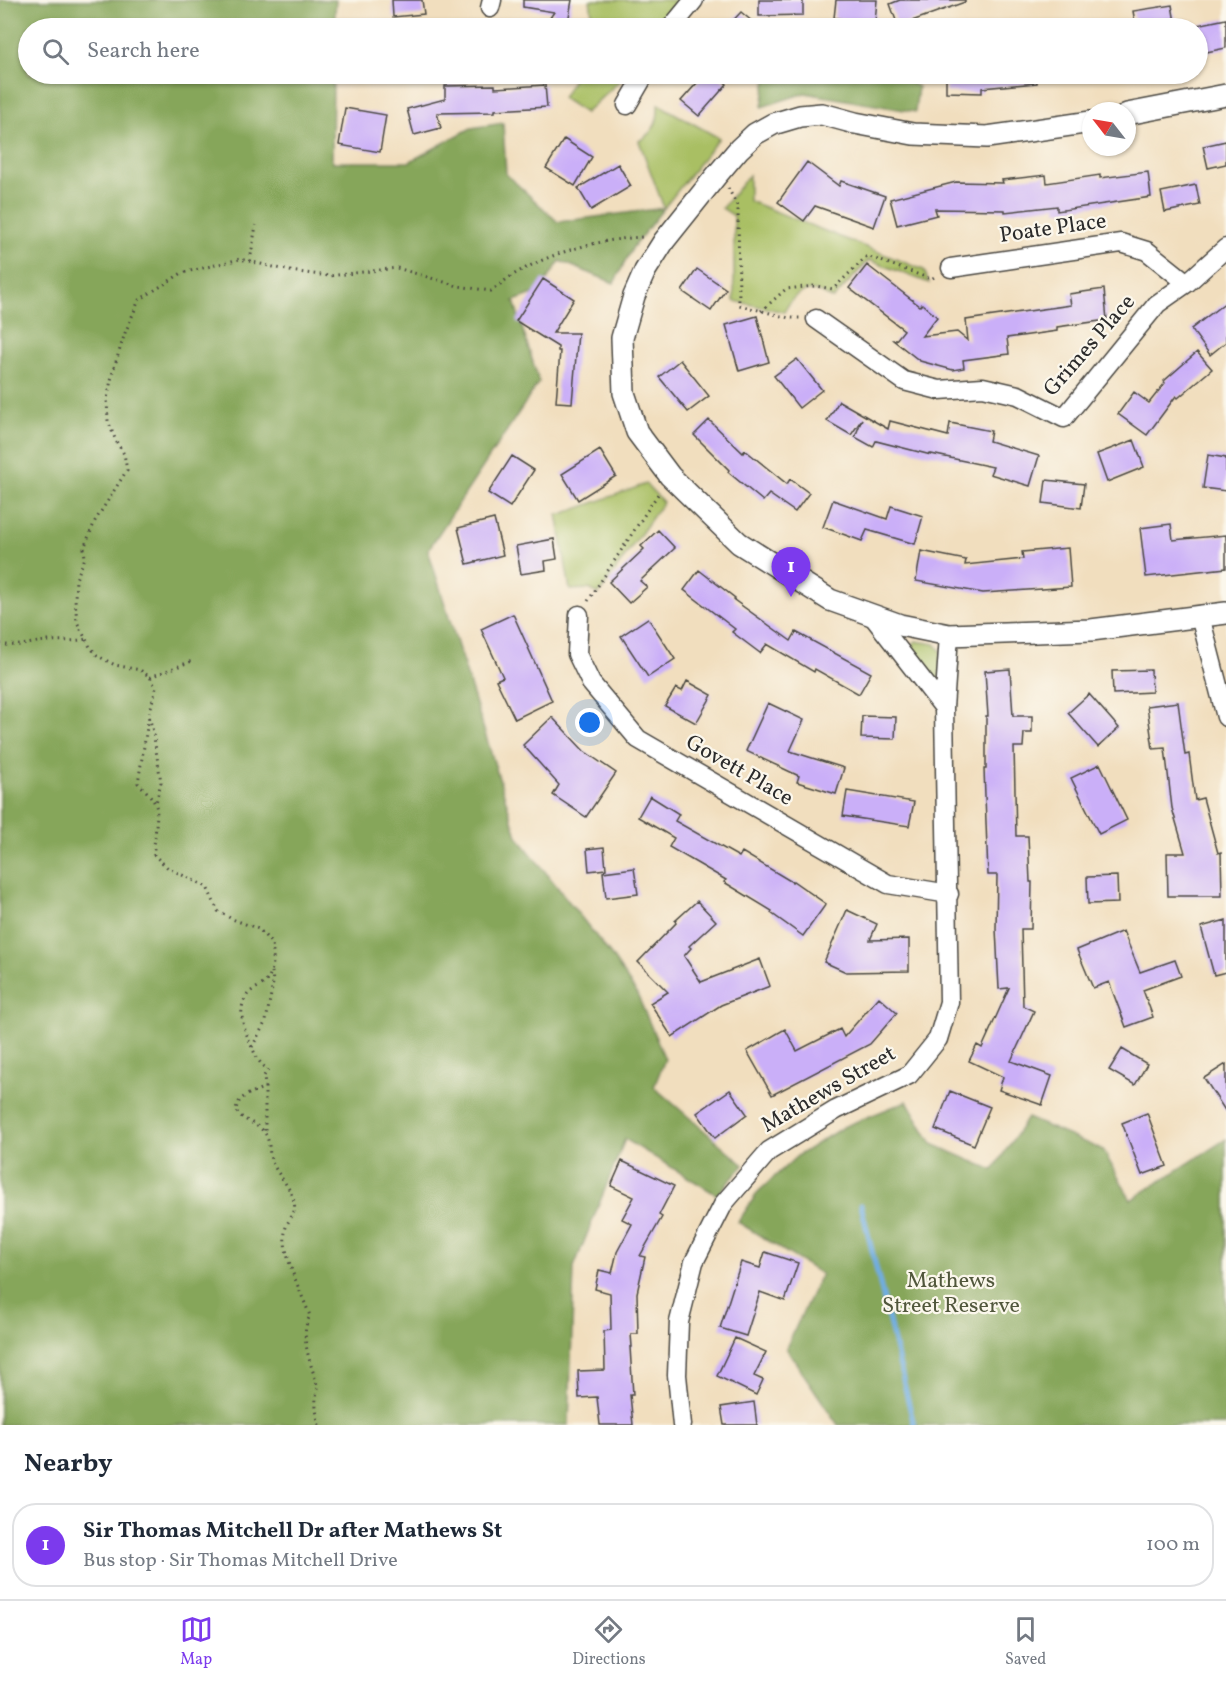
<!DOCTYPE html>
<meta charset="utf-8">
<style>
body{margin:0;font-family:Vollkorn,serif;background:#f6f6f7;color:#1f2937}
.compass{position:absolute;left:1082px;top:102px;width:54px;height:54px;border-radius:50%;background:#fff;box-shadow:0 2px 4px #0004;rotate:301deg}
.you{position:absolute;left:590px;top:723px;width:21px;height:21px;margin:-15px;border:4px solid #fff;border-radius:50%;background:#1a73e8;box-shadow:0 0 0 9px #1a73e833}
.badge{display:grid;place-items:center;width:39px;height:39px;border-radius:50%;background:#7c3aed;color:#fff;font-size:20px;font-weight:700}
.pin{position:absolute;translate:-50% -50px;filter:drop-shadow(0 2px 3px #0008)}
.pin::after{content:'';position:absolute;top:32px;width:21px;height:18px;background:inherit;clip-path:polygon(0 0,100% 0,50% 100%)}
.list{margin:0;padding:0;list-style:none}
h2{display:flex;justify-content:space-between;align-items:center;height:78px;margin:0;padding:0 24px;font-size:26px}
h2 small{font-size:20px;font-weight:400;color:#747a83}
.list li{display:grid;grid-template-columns:39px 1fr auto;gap:18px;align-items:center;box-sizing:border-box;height:84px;margin:0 12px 12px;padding:0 12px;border:2px solid #e0e1e3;border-radius:24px}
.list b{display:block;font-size:22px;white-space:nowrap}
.list p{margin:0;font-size:20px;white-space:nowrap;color:#747a83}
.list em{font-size:20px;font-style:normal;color:#747a83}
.icon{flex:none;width:33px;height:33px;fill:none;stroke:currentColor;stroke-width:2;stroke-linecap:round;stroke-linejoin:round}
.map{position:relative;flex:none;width:1226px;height:1425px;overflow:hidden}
.search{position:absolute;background:#fff;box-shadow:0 2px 4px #0004;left:18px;right:18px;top:18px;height:66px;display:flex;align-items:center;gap:15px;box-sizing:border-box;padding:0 21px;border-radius:33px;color:#747a83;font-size:22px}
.sheet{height:174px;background:#fff}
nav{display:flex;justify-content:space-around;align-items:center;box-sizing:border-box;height:84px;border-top:2px solid #e0e1e3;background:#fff;font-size:16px;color:#747a83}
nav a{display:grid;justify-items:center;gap:3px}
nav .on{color:#7c3aed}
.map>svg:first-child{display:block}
.green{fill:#a9bf64;stroke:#6a7548;stroke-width:1.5}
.forest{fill:#86a65a;stroke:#586842;stroke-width:1.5}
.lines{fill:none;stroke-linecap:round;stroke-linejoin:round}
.stream{stroke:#70ade2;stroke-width:5}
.building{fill:#caaff8}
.minor-casing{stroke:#494641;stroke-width:21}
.tertiary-casing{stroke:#494641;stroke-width:24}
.path{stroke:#494641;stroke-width:3;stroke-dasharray:1.5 4.5;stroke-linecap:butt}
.minor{stroke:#fff;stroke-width:18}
.tertiary{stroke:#fff;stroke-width:21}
.labels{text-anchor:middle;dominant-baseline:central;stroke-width:4.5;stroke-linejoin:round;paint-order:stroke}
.street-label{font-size:22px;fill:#2b2b2b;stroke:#fbf7ec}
.park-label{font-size:22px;fill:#51573c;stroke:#fbf7ec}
</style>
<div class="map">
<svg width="1226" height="1425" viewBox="0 0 1226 1425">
<rect width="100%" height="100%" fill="#fbf7ec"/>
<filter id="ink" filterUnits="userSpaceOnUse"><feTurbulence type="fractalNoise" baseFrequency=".0167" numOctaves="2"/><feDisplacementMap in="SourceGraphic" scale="12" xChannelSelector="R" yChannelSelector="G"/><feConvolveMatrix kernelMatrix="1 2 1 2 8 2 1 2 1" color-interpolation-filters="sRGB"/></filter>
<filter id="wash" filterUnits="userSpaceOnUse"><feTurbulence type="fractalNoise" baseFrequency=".008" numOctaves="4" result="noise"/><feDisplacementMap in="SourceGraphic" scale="24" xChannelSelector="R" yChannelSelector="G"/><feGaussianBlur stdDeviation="1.35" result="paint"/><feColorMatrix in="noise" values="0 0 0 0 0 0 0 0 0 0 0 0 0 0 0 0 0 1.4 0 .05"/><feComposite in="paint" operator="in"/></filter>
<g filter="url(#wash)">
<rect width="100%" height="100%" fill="#f1debe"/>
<path class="green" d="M590,0H678L664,15L657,28H594Z
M576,74H627L585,113L562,98Z
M658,104L719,138L664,208L639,141C654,132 659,122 658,104Z
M749,175V201L924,270L929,283L869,260L833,299C810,285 797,288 784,312L734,301V216L722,208Z
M646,484L663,502L599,594L589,589L570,590L557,514H562Z
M916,641L935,644L941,651L940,678L936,681L930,679L909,648Z"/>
<path class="forest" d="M0,0H336L334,28H28V74H333L332,162H409L471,128L503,123L506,174L558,222L664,208L633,247L614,283L560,261L539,292L514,301L539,382L428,550L517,836L611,955L637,994L665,1059L654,1087L744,1165L717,1195L625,1139L574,1267L569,1425H0Z
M767,74H894L918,87L915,112L805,93L762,107Z
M907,1101L932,1144L993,1170L1027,1118L1103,1150L1131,1200L1226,1139V1425H838L786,1348L821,1274L738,1222L758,1192L797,1156L843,1127Z"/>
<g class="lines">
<path class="stream" d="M861,1205L914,1425"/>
</g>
<g id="blocks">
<path class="building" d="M392,0H422L424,14L393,17Z
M523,0H572L567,28H543L554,12L523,7Z
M759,0H803V15L759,16Z
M836,0H877L875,22L834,18Z
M900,0H965V2L898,26L890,4Z
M1172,5L1176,28H1136L1133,11Z
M741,12L760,28H726Z
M1226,19V48L1197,54V25Z
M705,74H716L727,84L699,116L681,101Z
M946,74H1037V83L982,88V93L946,92Z
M495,85V88L545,85L547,107L495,110V112L437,113L441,128L414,135L407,109L445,99V86Z
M345,108L386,115L380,152L339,145Z
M564,139L592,157L575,186L546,168Z
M1226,141V164L1208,168L1203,146Z
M807,162L839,186L841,181L885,196L874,227L815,206L804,221L778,202Z
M618,164L631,186L591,210L578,188Z
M1148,172L1151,197L1057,211V206L1005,212V210L935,209L937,215L897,225L890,199L956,182L1003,183L1002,180L1046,175L1047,183L1100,175V178Z
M1196,185L1200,205L1165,212L1161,192Z
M867,265L920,306L922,304L937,317L922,336L957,332L968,341L966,320L1071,305L1069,294L1104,289L1107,320L1057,327V331L1007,338L1009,354L963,360L964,368L953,370L920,361L893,340H896L904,330L849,288Z
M697,269L726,289L711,311L682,291Z
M543,279L574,299L553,333H578L572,403L556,402L560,351H558V347L516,321Z
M1226,302V342L1210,355L1191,329Z
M757,316L769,362L739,371L726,325Z
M1197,352L1212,369L1178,398L1176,396L1147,435L1118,414L1134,392L1149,403L1165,383L1164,381Z
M797,359L822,390L799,408L774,376Z
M680,360L709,396L688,412L659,377Z
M839,401L888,429L890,421L948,436L950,423L991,431L989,441L1039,456L1030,486L990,474L993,467L931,454V455L876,441L873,447L855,437L862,419L851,435L827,421Z
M709,420L743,453L745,450L787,484L790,479L809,493L795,512L769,494L763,501L728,472L729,470L694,435Z
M1134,440L1144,467L1107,482L1097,454Z
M600,450L616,476L578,500L562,474Z
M1208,455L1226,458V491L1203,488Z
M512,456L534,470L510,507L488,493Z
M1046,480L1084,484L1081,508L1043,503Z
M833,500L887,519L891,506L923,516L915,544L867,530L862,541L823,527Z
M494,519L503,555L467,564L458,528Z
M1171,524L1173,540L1226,535V568L1146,577L1140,528Z
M658,530L675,548L640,581L647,587L629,603L609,582L644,549L641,546Z
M554,539L557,559L545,561L546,570L521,574L516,546Z
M1068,548L1071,587L983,593L916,581L921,551L966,560L965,565L1023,559L1022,552Z
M699,570L735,598L734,600L791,641L796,632L871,673L859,694L815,669L814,672L767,644L760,653L732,632L735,629L684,590Z
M513,614L552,701L515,719L496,680L503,677L481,629Z
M648,618L675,659L648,677L621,636Z
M1010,669L1013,716H1032V733H1024L1023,747H1014L1016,836H1028L1030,882H1032L1031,929H1021L1023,1006L1034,1011L1011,1061L1052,1076L1042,1105L999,1090L1003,1077L969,1061L977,1045L982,1048L1009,988L999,989L996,929L997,875H988L984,769H986V716H988L985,671Z
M1151,670L1152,692L1113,694L1112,671Z
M687,681L712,695L696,723L665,706L676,688L682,691Z
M1089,694L1119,728L1098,747L1068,713Z
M1178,702L1185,755L1189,754L1195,800L1203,798L1218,853L1221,852L1222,896H1168L1167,853H1185L1172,808L1165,748L1153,749L1147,706Z
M768,703L804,720L790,751L844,768L836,794L797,782L799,776L746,751Z
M862,716L896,717L895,739L861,738Z
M552,717L584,751L616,773L586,817L553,795L559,785L523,745Z
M1100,764L1127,820L1099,834L1071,778Z
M847,791L914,802L909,826L843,816Z
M650,796L679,814L675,821L739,857L742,852L792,882L793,881L826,904L803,936L771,913L772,911L724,882L726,880L669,847L674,838L638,817Z
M604,847L606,869L589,871L587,849Z
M634,868L638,894L606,898L603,872Z
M1117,876L1118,903L1088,904L1087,877Z
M697,901L716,921L689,946L691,948L684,956L701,982L760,959L770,986L721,1005L672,1037L650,1003L668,992L638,962L676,923L675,921Z
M847,910L877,924L870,940L909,939V971L846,972L824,962Z
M1226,920V972L1214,975L1201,927Z
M1123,931L1140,972L1175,960L1181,976L1143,990L1153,1017L1126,1027L1109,982L1093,988L1077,950Z
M879,997L897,1013L870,1044L772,1095L747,1051L785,1029L797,1051L840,1029L844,1037Z
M1122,1049L1147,1064L1135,1085L1109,1070Z
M1226,1064V1112L1204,1078Z
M730,1090L747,1114L715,1138L697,1113Z
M950,1091L990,1107L974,1145L935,1129Z
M1147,1113L1167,1166L1142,1175L1122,1123Z
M622,1161L674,1186L659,1215L662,1217L640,1256L645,1257L637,1293L638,1334H631L632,1347H630L633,1395H630L633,1425H600L597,1397L579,1398L578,1371L605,1370L604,1331L611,1330L610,1293L595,1289L599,1270L612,1273L617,1252L632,1224L622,1219L634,1197L611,1186Z
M765,1252L798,1263L785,1301L760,1292L746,1336L720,1328L741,1262L760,1268Z
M735,1338L766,1352L754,1376L763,1380L756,1395L717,1376Z
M754,1402L757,1425H724L721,1407Z"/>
</g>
</g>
<g filter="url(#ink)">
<use href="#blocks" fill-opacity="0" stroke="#494641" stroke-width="1.5"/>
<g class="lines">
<g class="minor-casing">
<path id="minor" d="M490,8L492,0
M671,28L694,0
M627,105L645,74
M951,268L1121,243L1147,251L1187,283
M816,319L904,381L939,390L983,387L1018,395L1064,418L1157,304L1187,283L1226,248
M871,614L944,708
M579,615L577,654L591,683L638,739L888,884L949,894
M1200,616L1226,717
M682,1425L677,1375L679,1322L694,1262L724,1203L769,1151L836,1110L909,1075L938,1039L949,1002L944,708L949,635"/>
</g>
<g class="tertiary-casing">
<path id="tertiary" d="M1127,114L1226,95
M1091,122L987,137L913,134L855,123L822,114L800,116L773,124L755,134L739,149L716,176L664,241L645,271L634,296L622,338L624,393L637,432L670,476L739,543L830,600L900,625L949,635L1091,630L1226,613"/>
</g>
<path class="path" d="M728,188L738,207L739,305L789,318H800
M250,261L256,225
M761,311L786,289L815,286L833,289L867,256L931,279L936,276
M588,601L660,491
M0,644C22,648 28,642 48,641C61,640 73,642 86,639
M150,677L192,661
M149,717L153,731L161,782L156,803
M252,1047L266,1021L273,983L272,972
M265,1087V1132
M319,1425C316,1413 314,1399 318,1388C312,1366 298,1336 310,1316C302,1294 282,1255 285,1232C286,1218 299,1216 293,1198C288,1184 278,1175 272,1162C268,1153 271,1140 264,1132C256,1122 241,1121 236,1110C238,1095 253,1093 265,1087L264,1076L268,1069C258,1064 255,1053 250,1043C244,1028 236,1009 248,994C253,988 262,987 267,980C274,970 274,957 272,944L259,929L232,919L218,911L207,887L168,868L154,855C153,842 159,814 156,806C153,797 144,789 138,783L149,715L156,688L150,677L140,670L115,665L98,656L90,647L77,622L75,599L76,579L85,558L84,548L95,521L127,470L124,454L116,441L108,421L107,399L113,371L125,333L139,300L182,273L240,259L290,271L329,276L397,268L458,286L491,291C501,284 511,275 522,270C559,250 602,239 644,237"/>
<use href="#minor" class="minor"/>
<use href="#tertiary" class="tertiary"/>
</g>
</g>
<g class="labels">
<g class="street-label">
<text transform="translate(1053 229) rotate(-8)">Poate Place</text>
<text transform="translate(1090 346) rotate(-49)">Grimes Place</text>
<text transform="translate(739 771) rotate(30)">Govett Place</text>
<text transform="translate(829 1090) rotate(-30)">Mathews Street</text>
</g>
<g class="park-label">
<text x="951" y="1281">Mathews<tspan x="951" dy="25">Street Reserve</tspan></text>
</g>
</g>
</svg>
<svg class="compass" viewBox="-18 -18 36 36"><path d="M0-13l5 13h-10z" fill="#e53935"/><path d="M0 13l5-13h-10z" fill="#747a83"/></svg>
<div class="you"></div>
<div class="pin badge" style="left:791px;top:597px">1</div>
<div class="search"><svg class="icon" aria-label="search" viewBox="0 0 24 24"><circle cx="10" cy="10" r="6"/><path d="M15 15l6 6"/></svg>Search here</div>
</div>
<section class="sheet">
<h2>Nearby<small></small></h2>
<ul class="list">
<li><span class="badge">1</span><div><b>Sir Thomas Mitchell Dr after Mathews St</b><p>Bus stop · Sir Thomas Mitchell Drive</p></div><em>100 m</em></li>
</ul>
</section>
<nav>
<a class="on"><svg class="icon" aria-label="map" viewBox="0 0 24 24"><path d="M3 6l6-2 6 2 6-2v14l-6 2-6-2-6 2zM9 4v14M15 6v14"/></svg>Map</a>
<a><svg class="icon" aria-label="directions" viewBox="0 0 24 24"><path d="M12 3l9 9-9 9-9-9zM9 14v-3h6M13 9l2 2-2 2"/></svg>Directions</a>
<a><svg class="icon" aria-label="saved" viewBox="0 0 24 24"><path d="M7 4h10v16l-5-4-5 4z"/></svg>Saved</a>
</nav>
